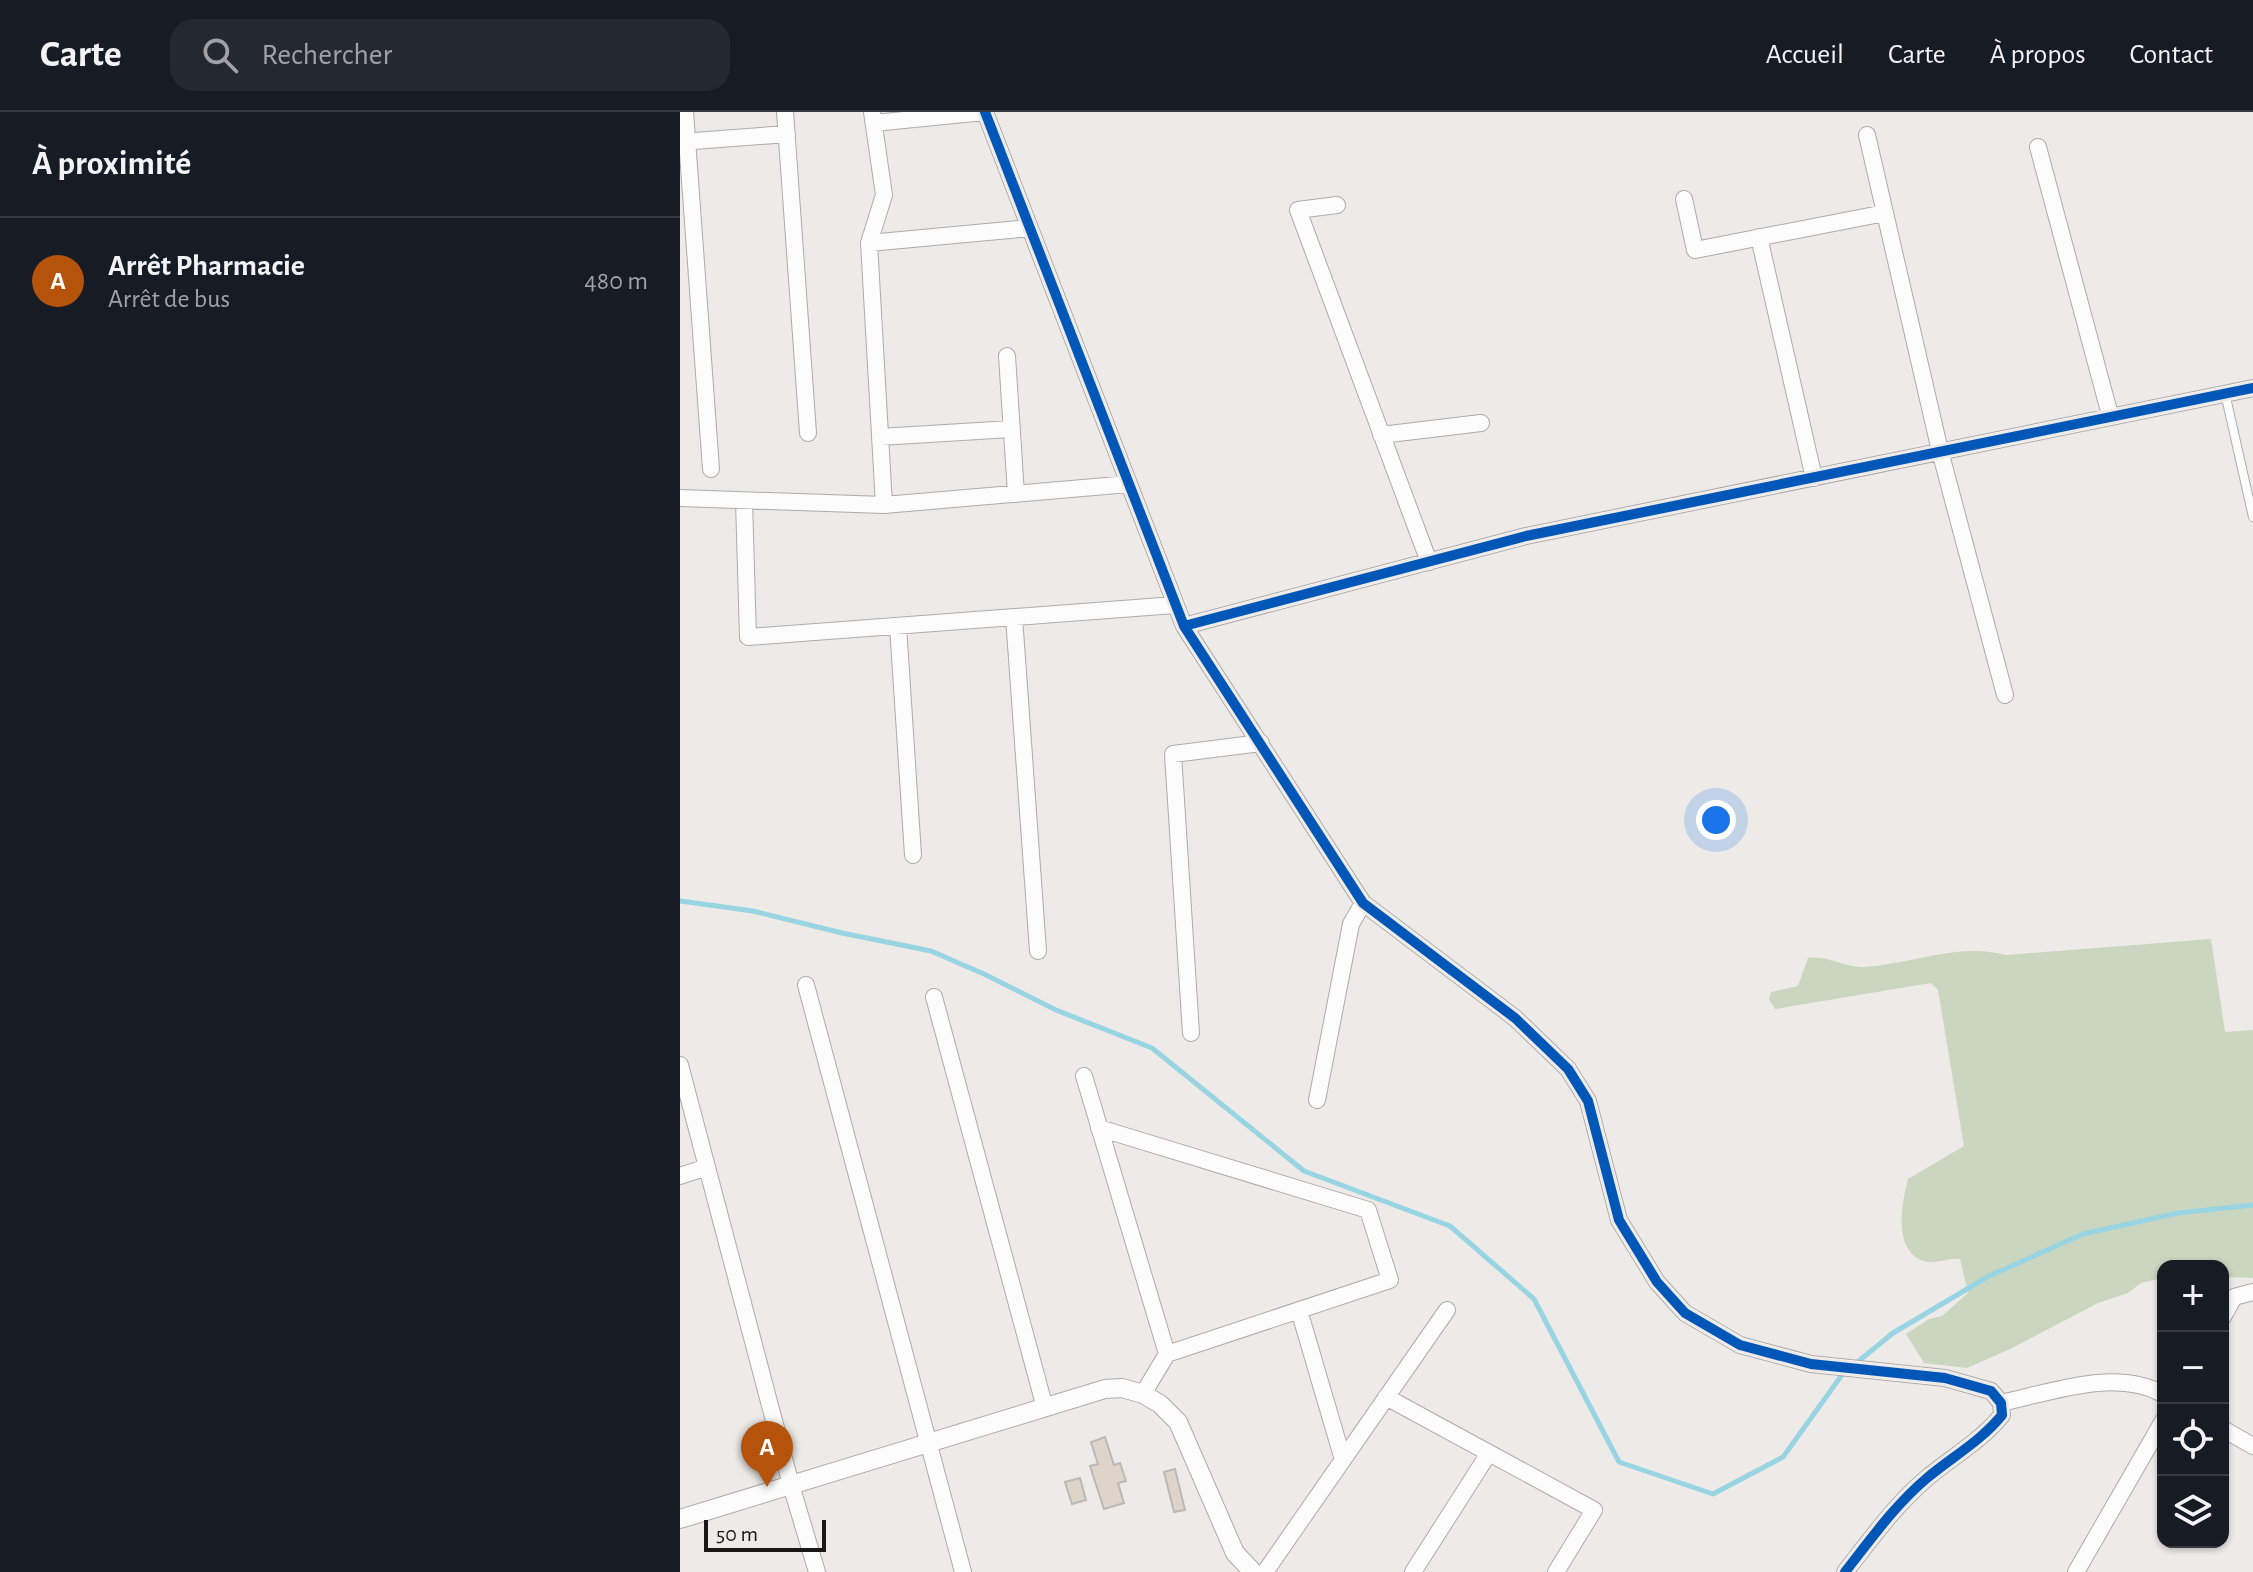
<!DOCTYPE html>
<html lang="fr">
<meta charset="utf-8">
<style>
body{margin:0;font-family:"Alegreya Sans",sans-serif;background:#242831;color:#f1f3f6}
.controls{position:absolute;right:24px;bottom:24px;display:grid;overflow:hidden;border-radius:16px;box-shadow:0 2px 6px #0004}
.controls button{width:72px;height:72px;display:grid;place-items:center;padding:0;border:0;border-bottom:2px solid #363941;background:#171b24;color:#f1f3f6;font:40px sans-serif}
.scale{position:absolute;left:24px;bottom:20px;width:122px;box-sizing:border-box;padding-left:8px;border:4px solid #1a1817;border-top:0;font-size:22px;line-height:28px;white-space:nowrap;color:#1a1817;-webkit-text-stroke:6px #eeeae7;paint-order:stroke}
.you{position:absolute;left:1036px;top:708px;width:28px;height:28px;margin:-20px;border:6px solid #fff;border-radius:50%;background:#1a73e8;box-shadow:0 0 0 12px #1a73e833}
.badge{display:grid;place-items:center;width:52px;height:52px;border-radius:50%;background:#b45309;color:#fff;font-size:26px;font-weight:700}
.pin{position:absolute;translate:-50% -66px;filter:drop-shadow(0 2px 4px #0008)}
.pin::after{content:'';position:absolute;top:42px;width:28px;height:24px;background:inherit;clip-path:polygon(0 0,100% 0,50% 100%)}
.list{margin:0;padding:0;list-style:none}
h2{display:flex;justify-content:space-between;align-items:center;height:104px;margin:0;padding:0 32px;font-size:34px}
h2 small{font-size:26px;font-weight:400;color:#9ea1a6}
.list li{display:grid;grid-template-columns:52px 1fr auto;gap:24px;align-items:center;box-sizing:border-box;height:128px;padding:0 32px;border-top:2px solid #363941}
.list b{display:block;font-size:30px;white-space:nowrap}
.list p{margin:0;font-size:26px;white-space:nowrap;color:#9ea1a6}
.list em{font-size:26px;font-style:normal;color:#9ea1a6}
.icon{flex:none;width:44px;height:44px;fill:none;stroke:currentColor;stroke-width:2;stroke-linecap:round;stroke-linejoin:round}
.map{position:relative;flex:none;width:1573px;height:1460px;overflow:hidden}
header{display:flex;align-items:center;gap:48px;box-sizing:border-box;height:112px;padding:0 40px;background:#171b24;border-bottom:2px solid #363941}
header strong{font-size:38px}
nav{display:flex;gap:44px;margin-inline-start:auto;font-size:28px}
.search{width:560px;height:72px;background:#242831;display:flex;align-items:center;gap:20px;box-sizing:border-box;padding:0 28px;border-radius:24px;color:#9ea1a6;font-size:30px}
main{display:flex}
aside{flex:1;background:#171b24}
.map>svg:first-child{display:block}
.green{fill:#cad6bf}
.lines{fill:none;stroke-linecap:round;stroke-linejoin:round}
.stream{stroke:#98d4e1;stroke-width:5}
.building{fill:#dfd4c9;stroke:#bbb9b7;stroke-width:2}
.service-casing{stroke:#adaba9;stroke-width:10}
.minor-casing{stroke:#adaba9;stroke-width:18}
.tertiary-casing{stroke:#adaba9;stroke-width:20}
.service{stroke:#fcfcfc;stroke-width:8}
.minor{stroke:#fcfcfc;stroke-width:16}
.tertiary{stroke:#fcfcfc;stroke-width:18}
.cycleway-casing{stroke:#eeeae7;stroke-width:15}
.cycleway{stroke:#0057b8;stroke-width:10}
</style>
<header>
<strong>Carte</strong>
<div class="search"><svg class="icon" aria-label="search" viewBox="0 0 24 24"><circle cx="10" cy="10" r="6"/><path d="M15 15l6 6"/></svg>Rechercher</div>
<nav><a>Accueil</a><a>Carte</a><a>À propos</a><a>Contact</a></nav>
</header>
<main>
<aside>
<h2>À proximité<small></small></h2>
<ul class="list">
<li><span class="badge">A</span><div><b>Arrêt Pharmacie</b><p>Arrêt de bus</p></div><em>480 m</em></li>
</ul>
</aside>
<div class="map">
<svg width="1573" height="1460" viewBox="0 0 1573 1460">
<rect width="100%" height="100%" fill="#edeae8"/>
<path class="green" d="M1531,827L1545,920L1573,918V1166L1543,1165V1154H1483V1166L1461,1171L1448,1181L1418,1191L1330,1237L1287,1256L1244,1251L1226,1222L1249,1207L1262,1204L1288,1181L1280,1147C1270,1146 1258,1151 1248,1150C1211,1143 1222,1090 1228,1067L1284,1034L1258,878L1251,871L1095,897L1089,887L1091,880L1118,874L1128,846C1148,843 1165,856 1184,855C1232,852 1278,830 1326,843Z"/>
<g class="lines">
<path class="stream" d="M0,789L73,799L162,821L251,839L304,862L376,898L472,936L624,1059L770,1114L854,1187L939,1350L1033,1382L1103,1345L1164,1260
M1175,1252L1213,1221L1309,1164L1403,1122L1498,1101L1573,1093"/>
</g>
<path class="building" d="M425,1325L434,1353L440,1351L446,1369L438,1371L444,1391L424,1397L410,1354L418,1352L411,1330Z
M495,1357L505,1398L494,1400L484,1360Z
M400,1366L406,1388L392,1392L385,1370Z"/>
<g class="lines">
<g class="service-casing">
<path id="service" d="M1545,281L1573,405"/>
</g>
<g class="minor-casing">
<path id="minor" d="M5,0L31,357
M105,0L128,321
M192,0L204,83L189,131L204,393
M305,0L504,514L683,791L835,906L888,957L908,989L939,1108L977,1170L1005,1201L1060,1233L1131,1252L1265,1266L1311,1279L1321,1291L1322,1303C1301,1329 1272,1345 1247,1366C1215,1393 1191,1427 1165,1460
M194,11L304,0
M1187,23L1260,339L1325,583
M0,30L107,22
M1358,35L1430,303
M1004,87L1015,138L1205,101
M657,93L618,98L749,450
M1079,125L1134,366
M189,131L350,116
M327,244L336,382
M701,323L801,311
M200,325L331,317
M0,386L204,393L449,372
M64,389L68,525L495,493
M334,505L358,839
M218,514L233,743
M504,514L846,424L1573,276
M126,873L283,1460
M254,885L365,1296
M511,921L493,642L581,631
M0,953L111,1373L137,1460
M404,964L487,1242
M637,988L671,812L683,791
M419,1016L688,1098L710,1168L487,1242L463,1282
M0,1064L27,1055
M619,1198L663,1348
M1543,1205L1554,1185L1573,1180
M706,1285L914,1398L876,1460
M1321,1291C1372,1280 1435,1256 1483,1282
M1543,1317L1573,1334
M585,1460L767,1198
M733,1460L809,1341
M1396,1460L1483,1309"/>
</g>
<g class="tertiary-casing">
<path id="tertiary" d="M0,1407L425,1277L442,1276L463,1282L480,1292L498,1310L555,1441L573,1460"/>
</g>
<use href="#service" class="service"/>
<use href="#minor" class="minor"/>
<use href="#tertiary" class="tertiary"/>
<g class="cycleway-casing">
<path id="cycleway" d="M305,0L504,514L683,791L835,906L888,957L908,989L939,1108L977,1170L1005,1201L1060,1233L1131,1252L1265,1266L1311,1279L1321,1291L1322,1303C1301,1329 1272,1345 1247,1366C1215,1393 1191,1427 1165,1460
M504,514L846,424L1573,276"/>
</g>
<use href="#cycleway" class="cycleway"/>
</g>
</svg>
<div class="controls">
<button>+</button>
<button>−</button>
<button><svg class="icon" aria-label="locate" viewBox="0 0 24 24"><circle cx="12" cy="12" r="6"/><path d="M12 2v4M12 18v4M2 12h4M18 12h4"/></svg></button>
<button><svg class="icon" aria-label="layers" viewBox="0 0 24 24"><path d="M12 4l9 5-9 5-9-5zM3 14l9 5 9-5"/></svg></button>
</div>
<div class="scale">50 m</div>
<div class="you"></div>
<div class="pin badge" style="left:87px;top:1375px">A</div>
</div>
</main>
